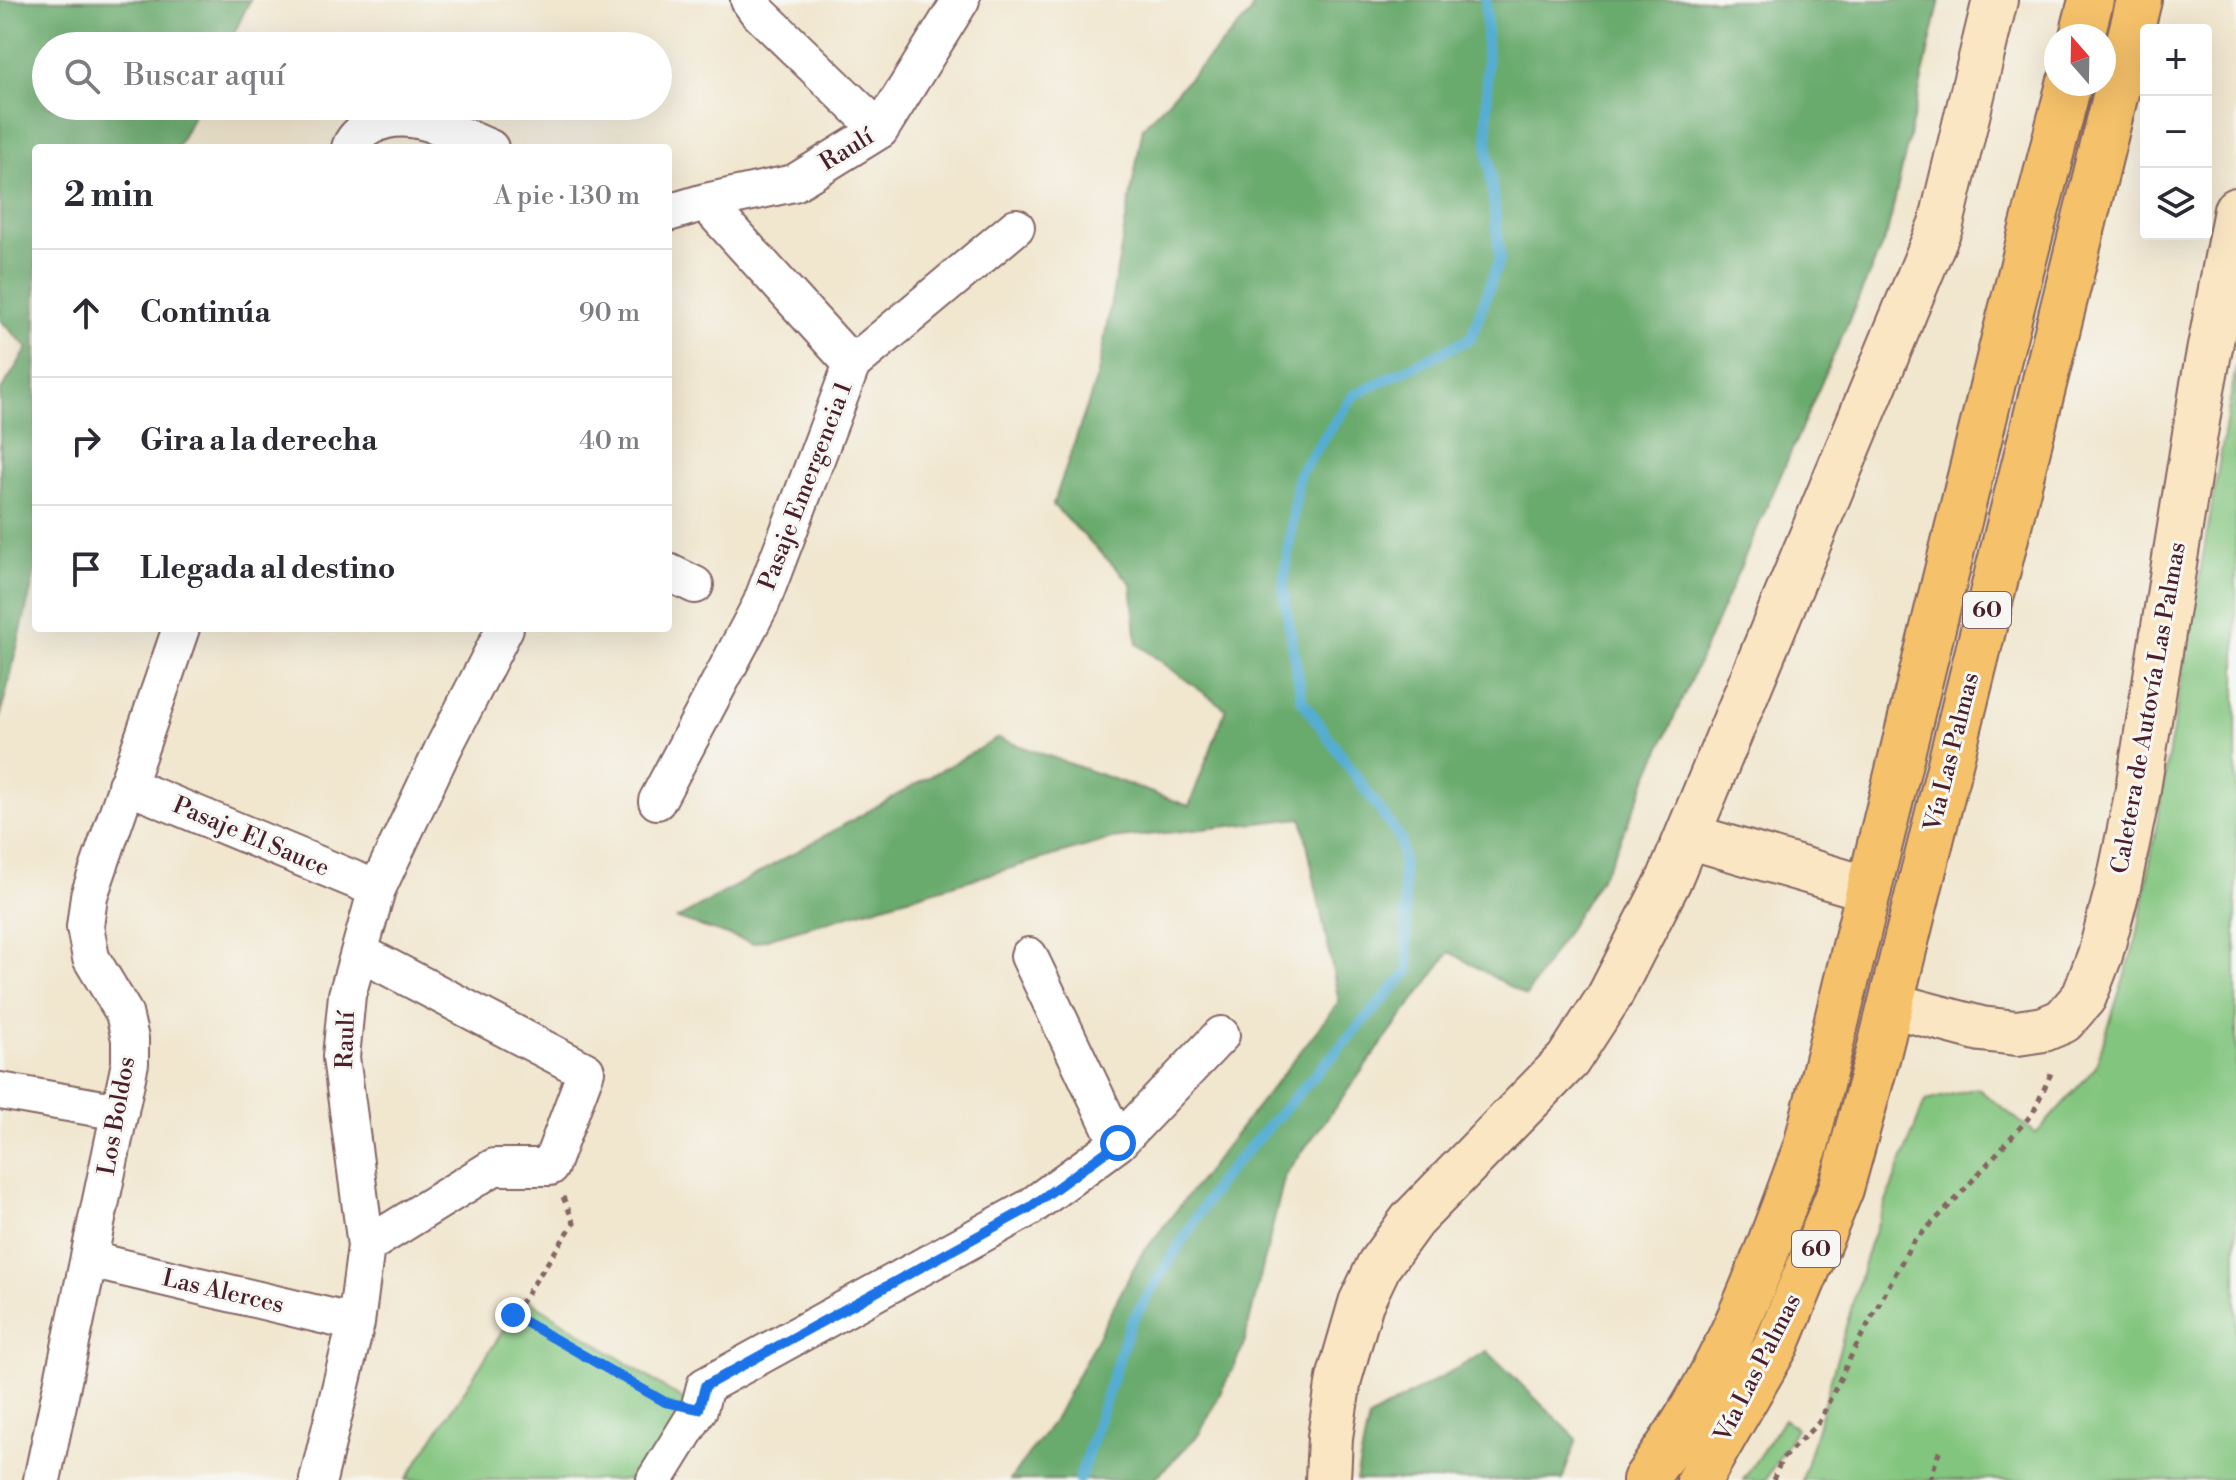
<!DOCTYPE html>
<html lang="es">
<meta charset="utf-8">
<style>
body{margin:0;font-family:"Libre Bodoni",serif;background:#f2f2f3;color:#2b2b33}
.controls{position:absolute;right:24px;top:24px;display:grid;overflow:hidden;border-radius:8px;box-shadow:0 8px 32px #0002}
.controls button{width:72px;height:72px;display:grid;place-items:center;padding:0;border:0;border-bottom:2px solid #e1e1e2;background:#fff;color:#2b2b33;font:40px sans-serif}
.compass{position:absolute;left:2044px;top:24px;width:72px;height:72px;border-radius:50%;background:#fff;box-shadow:0 8px 32px #0002;rotate:340deg}
.stop{position:absolute;width:24px;height:24px;margin:-18px;border:6px solid #1a73e8;border-radius:50%;background:#fff}
.stop.end{background:#1a73e8;border-color:#fff;box-shadow:0 2px 8px #0008}
.list{margin:0;padding:0;list-style:none}
h2{display:flex;justify-content:space-between;align-items:center;height:104px;margin:0;padding:0 32px;font-size:34px}
h2 small{font-size:26px;font-weight:400;color:#7c7c81}
.list li{display:grid;grid-template-columns:52px 1fr auto;gap:24px;align-items:center;box-sizing:border-box;height:128px;padding:0 32px;border-top:2px solid #e1e1e2}
.list b{display:block;font-size:30px;white-space:nowrap}
.list em{font-size:26px;font-style:normal;color:#7c7c81}
.icon{flex:none;width:44px;height:44px;fill:none;stroke:currentColor;stroke-width:2;stroke-linecap:round;stroke-linejoin:round}
.map{position:relative;flex:none;width:2236px;height:1480px;overflow:hidden}
.search{position:absolute;background:#fff;box-shadow:0 8px 32px #0002;left:32px;top:32px;width:640px;height:88px;display:flex;align-items:center;gap:20px;box-sizing:border-box;padding:0 28px;border-radius:44px;color:#7c7c81;font-size:30px}
.panel{position:absolute;background:#fff;box-shadow:0 8px 32px #0002;left:32px;top:144px;width:640px;height:488px;border-radius:8px}
.map>svg:first-child{display:block}
.green{fill:#82c57e;stroke:#667254;stroke-width:2}
.forest{fill:#69aa6d;stroke:#5a644c;stroke-width:2}
.lines{fill:none;stroke-linecap:round;stroke-linejoin:round}
.stream{stroke:#55add2;stroke-width:11}
.street-casing{stroke:#846564;stroke-width:40}
.secondary-casing{stroke:#846564;stroke-width:48}
.highway-casing{stroke:#846564;stroke-width:48}
.path{stroke:#846564;stroke-width:5;stroke-dasharray:6 6;stroke-linecap:butt}
.street{stroke:#fff;stroke-width:36}
.secondary{stroke:#fbe6c4;stroke-width:44}
.highway{stroke:#f5c16b;stroke-width:44}
.route{stroke:#1a73e8;stroke-width:10}
.labels{text-anchor:middle;dominant-baseline:central;stroke-width:6;stroke-linejoin:round;paint-order:stroke}
.shield{fill:#f6f6f2;stroke:#7e6067;stroke-width:2}
.shield-label{font-size:22px;font-weight:bold;fill:#4a1f2b}
.street-label{font-size:24px;fill:#4a1f2b;stroke:#f6f6f2}
</style>
<div class="map">
<svg width="2236" height="1480" viewBox="0 0 2236 1480">
<rect width="100%" height="100%" fill="#f6f6f2"/>
<filter id="ink" filterUnits="userSpaceOnUse"><feTurbulence type="fractalNoise" baseFrequency=".0125" numOctaves="2"/><feDisplacementMap in="SourceGraphic" scale="16" xChannelSelector="R" yChannelSelector="G"/><feConvolveMatrix kernelMatrix="1 2 1 2 8 2 1 2 1" color-interpolation-filters="sRGB"/></filter>
<filter id="wash" filterUnits="userSpaceOnUse"><feTurbulence type="fractalNoise" baseFrequency=".006" numOctaves="4" result="noise"/><feDisplacementMap in="SourceGraphic" scale="32" xChannelSelector="R" yChannelSelector="G"/><feGaussianBlur stdDeviation="1.8" result="paint"/><feColorMatrix in="noise" values="0 0 0 0 0 0 0 0 0 0 0 0 0 0 0 0 0 1.4 0 .05"/><feComposite in="paint" operator="in"/></filter>
<g filter="url(#wash)">
<rect width="100%" height="100%" fill="#f1e6ce"/>
<path class="green" d="M2236,366V1480H1802L1869,1246L1925,1101L1977,1088L2036,1134L2095,1068L2137,937Z
M525,1297L694,1407L646,1480H406Z
M1784,1419L1796,1428L1766,1480H1743Z"/>
<path class="forest" d="M0,0H250L228,46H46V106H198L177,148H36V569L0,718V392L28,348L0,320Z
M1254,0H1940L1887,234L1610,863L1526,996L1450,952L1285,1175L1243,1348L1200,1433L1154,1480H1010L1055,1418L1139,1258L1339,1002L1302,818L1111,839L753,943L677,919L998,738L1189,806L1226,709L1137,644L1131,583L1053,505L1098,374L1143,127L1251,13Z
M1487,1351L1577,1439L1562,1480H1356L1369,1418Z"/>
<g class="lines">
<path class="stream" d="M1079,1480L1130,1324L1220,1180L1409,971L1401,840L1302,700L1283,587L1299,474L1354,395L1471,338L1500,257L1488,153L1486,0"/>
</g>
</g>
<g filter="url(#ink)">
<g class="lines">
<g class="street-casing">
<path id="street" d="M749,0L757,11L880,130
M350,148C353,138 362,131 371,126C411,105 453,133 490,148
M668,213L705,202L794,183L880,130L961,0
M852,364L1016,227
M668,572L695,585
M126,785L377,889
M657,801L761,604L852,364L705,202
M359,952L586,1071L550,1167H494L366,1246
M1029,956L1118,1143
M0,1091L120,1112
M90,1260L356,1323
M42,1480L130,1063V1039L124,1013L91,958L85,927L89,896L181,628
M318,1480L356,1323L366,1246L341,1057L347,995L377,889L443,749L505,628
M655,1480L699,1409L705,1386L1029,1208L1118,1143L1221,1035"/>
</g>
<g class="secondary-casing">
<path id="secondary" d="M1688,836L1869,889
M1891,1005L1981,1029L2017,1033L2044,1029L2063,1021L2084,997L2100,955L2118,887L2137,795L2203,384L2236,210
M1328,1480L1330,1437L1339,1379L1361,1303L1379,1265L1412,1220L1568,1060L1609,997L1669,880L1941,224L1995,0"/>
</g>
<g class="highway-casing">
<path id="highway" d="M2082,36L2091,0
M1645,1480C1659,1460 1673,1440 1686,1419C1739,1334 1772,1239 1806,1146L2002,346L2069,84
M1699,1480L1777,1344L1841,1189L1878,1055L2139,0"/>
</g>
<path class="path" d="M563,1197L574,1223L513,1315L662,1400
M1773,1480L1782,1459L1819,1422L1854,1350L1912,1243L1955,1200L2033,1113L2053,1069
M1930,1480L1940,1449"/>
<use href="#street" class="street"/>
<use href="#secondary" class="secondary"/>
<use href="#highway" class="highway"/>
</g>
</g>
<g class="lines" filter="url(#ink)">
<path class="route" d="M513,1315L665,1402L699,1409L705,1386L1029,1208L1118,1143"/>
</g>
<g class="labels">
<g class="shield">
<rect x="1963" y="592" width="48" height="36" rx="6"/>
<rect x="1792" y="1231" width="48" height="36" rx="6"/>
</g>
<g class="shield-label">
<text x="1987" y="610">60</text>
<text x="1816" y="1249">60</text>
</g>
<g class="street-label">
<text transform="translate(847 150) rotate(-32)">Raulí</text>
<text transform="translate(806 486) rotate(-69)">Pasaje Emergencia 1</text>
<text transform="translate(2149 708) rotate(-80)">Caletera de Autovía Las Palmas</text>
<text transform="translate(1952 752) rotate(-76)">Vía Las Palmas</text>
<text transform="translate(251 837) rotate(23)">Pasaje El Sauce</text>
<text transform="translate(346 1040) rotate(-88)">Raulí</text>
<text transform="translate(117 1116) rotate(-80)">Los Boldos</text>
<text transform="translate(223 1292) rotate(13)">Las Alerces</text>
<text transform="translate(1758 1368) rotate(-63)">Vía Las Palmas</text>
</g>
</g>
</svg>
<div class="controls">
<button>+</button>
<button>−</button>
<button><svg class="icon" aria-label="layers" viewBox="0 0 24 24"><path d="M12 4l9 5-9 5-9-5zM3 14l9 5 9-5"/></svg></button>
</div>
<svg class="compass" viewBox="-18 -18 36 36"><path d="M0-13l5 13h-10z" fill="#e53935"/><path d="M0 13l5-13h-10z" fill="#7c7c81"/></svg>
<div class="stop" style="left:1118px;top:1143px"></div>
<div class="stop end" style="left:513px;top:1315px"></div>
<div class="search"><svg class="icon" aria-label="search" viewBox="0 0 24 24"><circle cx="10" cy="10" r="6"/><path d="M15 15l6 6"/></svg>Buscar aquí</div>
<section class="panel">
<h2>2 min<small>A pie · 130 m</small></h2>
<ul class="list">
<li><svg class="icon" aria-label="ahead" viewBox="0 0 24 24"><path d="M12 20V5M6 11l6-6 6 6"/></svg><div><b>Continúa</b></div><em>90 m</em></li>
<li><svg class="icon" aria-label="right" viewBox="0 0 24 24"><path d="M7 20v-9h11M14 6l5 5-5 5"/></svg><div><b>Gira a la derecha</b></div><em>40 m</em></li>
<li><svg class="icon" aria-label="arrive" viewBox="0 0 24 24"><path d="M6 21V4h12l-3 4 3 4H6"/></svg><div><b>Llegada al destino</b></div></li>
</ul>
</section>
</div>
